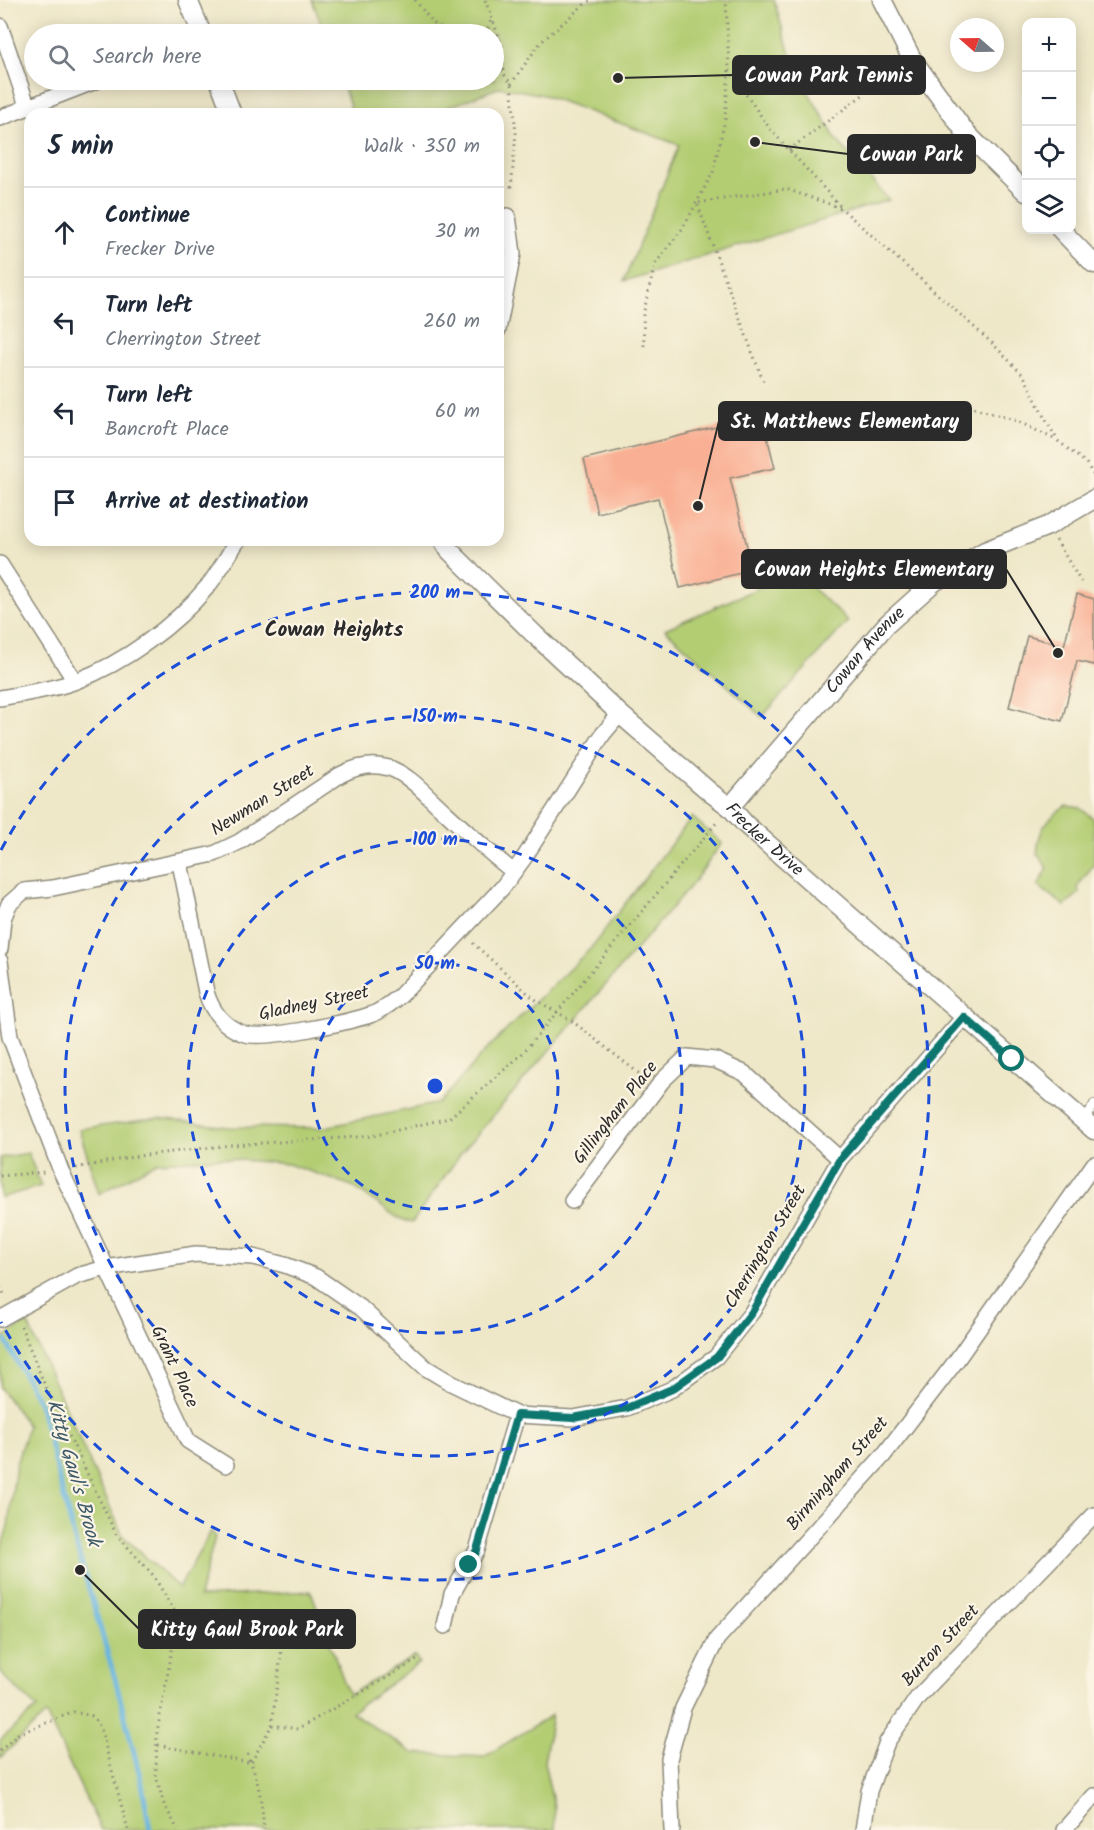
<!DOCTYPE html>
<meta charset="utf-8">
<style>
body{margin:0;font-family:Kalam,sans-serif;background:#f2f2f3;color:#1f2937}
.controls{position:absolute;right:18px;top:18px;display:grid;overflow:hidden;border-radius:12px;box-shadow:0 3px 15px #0003}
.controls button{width:54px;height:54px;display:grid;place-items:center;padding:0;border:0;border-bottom:2px solid #e0e1e3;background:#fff;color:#1f2937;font:30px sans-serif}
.compass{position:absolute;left:950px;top:18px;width:54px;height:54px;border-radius:50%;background:#fff;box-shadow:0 3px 15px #0003;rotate:290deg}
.stop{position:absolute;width:18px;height:18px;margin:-14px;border:4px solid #0f766e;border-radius:50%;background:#fff}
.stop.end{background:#0f766e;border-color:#fff;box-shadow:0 2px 6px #0008}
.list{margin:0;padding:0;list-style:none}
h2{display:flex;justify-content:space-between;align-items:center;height:78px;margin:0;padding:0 24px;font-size:26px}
h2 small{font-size:20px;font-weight:400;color:#747a83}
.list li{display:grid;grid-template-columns:39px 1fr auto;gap:18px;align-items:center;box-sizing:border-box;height:90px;padding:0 24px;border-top:2px solid #e0e1e3}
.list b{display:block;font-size:22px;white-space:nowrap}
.list p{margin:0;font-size:20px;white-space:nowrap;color:#747a83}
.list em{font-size:20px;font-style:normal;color:#747a83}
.icon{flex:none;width:33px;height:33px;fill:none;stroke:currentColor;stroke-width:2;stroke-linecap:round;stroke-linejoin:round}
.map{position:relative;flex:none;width:1094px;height:1830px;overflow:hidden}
.search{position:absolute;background:#fff;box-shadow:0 3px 15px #0003;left:24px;top:24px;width:480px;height:66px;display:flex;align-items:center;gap:15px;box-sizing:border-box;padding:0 21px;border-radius:33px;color:#747a83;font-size:22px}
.panel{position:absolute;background:#fff;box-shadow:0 3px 15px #0003;left:24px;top:108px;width:480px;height:438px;border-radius:18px}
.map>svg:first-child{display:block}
.green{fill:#b3cd73;stroke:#6f7c4f;stroke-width:1.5}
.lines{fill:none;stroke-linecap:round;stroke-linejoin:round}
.stream{stroke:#65b4df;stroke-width:5}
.building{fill:#f9af93}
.service-casing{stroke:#8c897a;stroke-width:10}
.minor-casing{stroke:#8c897a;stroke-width:18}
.tertiary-casing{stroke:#8c897a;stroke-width:21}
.path{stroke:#8c897a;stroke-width:3;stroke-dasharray:1.5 4.5;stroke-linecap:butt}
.service{stroke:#fff;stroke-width:8}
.minor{stroke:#fff;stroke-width:15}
.tertiary{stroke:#fff;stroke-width:18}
.route{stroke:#0f766e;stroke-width:8}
.ring{fill:none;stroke:#1d4ed8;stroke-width:3;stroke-dasharray:10 8}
.labels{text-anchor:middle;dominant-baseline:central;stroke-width:4.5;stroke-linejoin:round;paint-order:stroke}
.street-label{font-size:18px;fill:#2b2b2b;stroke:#fcf5e5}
.water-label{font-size:20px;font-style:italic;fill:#3f5b6a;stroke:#fcf5e5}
.quarter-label{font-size:21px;font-weight:bold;fill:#2b2b2b;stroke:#fcf5e5}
.centre{fill:#1d4ed8;stroke:#fcf5e5;stroke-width:3}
.ring-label{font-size:18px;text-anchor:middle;font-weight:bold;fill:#1d4ed8;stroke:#fcf5e5;stroke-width:4.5;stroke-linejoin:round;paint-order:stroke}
.leader{fill:none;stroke:#2b2b2b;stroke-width:2}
.callout-dot{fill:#2b2b2b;stroke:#fcf5e5;stroke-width:2}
.callout{fill:#2b2b2b;stroke:#2b2b2b;stroke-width:2}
.callout-label{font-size:20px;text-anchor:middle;font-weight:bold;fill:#fff}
</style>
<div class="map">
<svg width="1094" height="1830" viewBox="0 0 1094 1830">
<rect width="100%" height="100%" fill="#fcf5e5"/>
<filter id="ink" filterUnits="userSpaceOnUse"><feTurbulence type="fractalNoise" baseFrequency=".0167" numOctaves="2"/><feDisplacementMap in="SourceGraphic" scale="12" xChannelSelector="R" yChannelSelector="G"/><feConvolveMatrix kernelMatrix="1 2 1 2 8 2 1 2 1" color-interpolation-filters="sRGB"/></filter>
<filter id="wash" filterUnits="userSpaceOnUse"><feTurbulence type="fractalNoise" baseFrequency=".008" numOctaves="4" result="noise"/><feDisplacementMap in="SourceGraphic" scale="24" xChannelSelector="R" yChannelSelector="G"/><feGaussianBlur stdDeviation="1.35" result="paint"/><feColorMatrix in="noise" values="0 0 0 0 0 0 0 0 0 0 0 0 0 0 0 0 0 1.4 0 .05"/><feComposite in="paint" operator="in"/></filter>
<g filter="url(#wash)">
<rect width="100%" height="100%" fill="#eee7c8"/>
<path class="green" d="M312,0H774L794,68L836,139L889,200L624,281L679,145L544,95L500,87L431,114H353L341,80H494V34H325Z
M795,572L848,621L762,717L665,629Z
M1066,806L1080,808L1094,819V864L1078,886L1079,893L1065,906L1038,886L1048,868L1037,854C1039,829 1045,820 1066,806Z
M692,817L722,843L693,883L462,1152L412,1223L401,1220L352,1186L288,1164L220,1158L157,1162L99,1194L79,1129L159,1118L228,1127L321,1128L439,1103L487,1049L590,949Z
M28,1153L41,1186L0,1198V1158Z
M27,1322L123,1536L179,1588L211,1531L215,1537L199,1597L311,1591L349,1695L415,1656L419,1663L351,1712L413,1753L484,1757L552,1715L544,1762L554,1807L555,1830H101L46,1714L0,1758V1740L37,1708L0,1673V1552L8,1526L16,1464L28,1426L0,1388V1340Z"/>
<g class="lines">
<path class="stream" d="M5,1340L40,1404L75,1541L116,1682L142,1784L150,1830"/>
</g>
<g id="blocks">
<path class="building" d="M762,416L775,468L730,478L753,570L680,588L658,498L597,513L584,459Z
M1077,594L1094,599V665L1077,661L1062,721L1009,707L1027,636L1064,646Z"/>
</g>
</g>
<g filter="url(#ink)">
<use href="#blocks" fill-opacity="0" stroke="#8c897a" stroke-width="1.5"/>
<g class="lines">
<g class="service-casing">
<path id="service" d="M1085,1121L1094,1104"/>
</g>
<g class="minor-casing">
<path id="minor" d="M0,26L28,108
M0,118L98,80
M498,330L513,254L508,216
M0,564L75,681
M0,698C25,693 52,690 76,681C124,663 175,626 208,586C219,572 228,555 238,540
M180,863L206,992C212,1012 225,1028 245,1034C266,1040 350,1022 373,1014C383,1010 391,1003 400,996L502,888L524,858L603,734L620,714
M0,949L3,919L9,904L24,891L53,888L214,854L239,842L340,775C355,767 372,763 389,768C410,775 427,796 444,811C467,832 489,853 514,872
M0,961L10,1037L61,1171L188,1441L226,1465
M572,1201L662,1081L687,1057L715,1060L744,1073L840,1159
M0,1319L77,1276L106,1268L196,1254L253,1257L285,1265L316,1277L361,1308L426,1368L451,1383L517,1415L573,1418L627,1408L672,1389L716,1357L752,1312L840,1159L964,1017
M445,1626L452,1594L477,1550L517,1415
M672,1830L669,1759L683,1708L717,1639L883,1456L956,1361L1094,1164
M863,1830L869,1791L887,1742L918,1697L1094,1515
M1064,1830L1094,1796"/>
</g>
<g class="tertiary-casing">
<g id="tertiary">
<path d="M188,0L202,34"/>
<path d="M882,0L912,59L966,133L1026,192"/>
<path d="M219,80L232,114"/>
<path d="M1061,230L1094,264"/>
<path id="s1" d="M443,540L449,550L535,635L620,714L711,793L730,807L745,824L1094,1130"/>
<path id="s2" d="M730,807L886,625L934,582L985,551L1048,526L1094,499"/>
</g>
</g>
<path class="path" d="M415,0L433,23L449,34
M485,0L502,46L504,73
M486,34L491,20
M494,60L511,84L516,133L511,189
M729,70L770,129L840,206
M511,84L540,43L587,2L592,0
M789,150L895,71
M644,346L643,315L655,264L683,228L713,172L725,120L729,69L726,0
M763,381L697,203L786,189L841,208L992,343L1024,376L1043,415L1058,441L1086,463L1094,476
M968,406L1017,421L1056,440
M1056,540L1081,582
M473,943L533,998L572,1021L646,1079
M76,1168L138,1156L231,1145L372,1136L449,1118L521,1055L718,821
M0,1176L45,1172
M0,1287L5,1296
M21,1326L43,1381L116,1534L153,1575L178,1617L157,1732L156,1776L164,1804L178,1830
M272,1725L298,1729L419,1659
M158,1745L251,1763L272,1725L283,1639L178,1617
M0,1751L18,1734L74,1712L92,1716L98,1723L102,1733L128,1830
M247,1754C259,1778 262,1804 264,1830"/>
<use href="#service" class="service"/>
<use href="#minor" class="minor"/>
<use href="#tertiary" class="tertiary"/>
</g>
</g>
<g class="lines" filter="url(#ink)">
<path class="route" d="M469,1565L477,1550L517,1415L573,1418L627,1408L672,1389L717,1357L752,1312L840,1159L964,1017L1012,1059"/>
</g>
<g class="ring">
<circle cx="435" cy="1086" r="123"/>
<circle cx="435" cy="1086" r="247"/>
<circle cx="435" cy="1086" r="370"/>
<path d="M1 850A494 494 0 1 1 1 1322"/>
</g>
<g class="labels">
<g class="street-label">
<text stroke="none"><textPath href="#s2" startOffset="207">Cowan Avenue</textPath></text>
<text transform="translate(263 801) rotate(-32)">Newman Street</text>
<text stroke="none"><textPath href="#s1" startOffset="440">Frecker Drive</textPath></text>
<text transform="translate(314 1004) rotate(-12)">Gladney Street</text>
<text transform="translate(616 1113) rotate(-52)">Gillingham Place</text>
<text transform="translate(766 1247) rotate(-59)">Cherrington Street</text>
<text transform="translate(174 1367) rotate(65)">Grant Place</text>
<text transform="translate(838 1474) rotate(-49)">Birmingham Street</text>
<text transform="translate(941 1646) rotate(-47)">Burton Street</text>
</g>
<g class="water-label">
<text transform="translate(73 1473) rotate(74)">Kitty Gaul's Brook</text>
</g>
<g class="quarter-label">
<text x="334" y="630">Cowan Heights</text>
</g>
</g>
<circle cx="435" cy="1086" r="9" class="centre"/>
<g class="ring-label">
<text x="435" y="598">200 m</text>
<text x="435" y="722">150 m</text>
<text x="435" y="845">100 m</text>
<text x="435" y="969">50 m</text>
</g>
<path class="leader" d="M618 78L733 75M755 142L848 154M698 506L719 421M1058 653L1006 569M80 1570L139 1629"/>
<g class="callout-dot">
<circle cx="618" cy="78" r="6"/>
<circle cx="755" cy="142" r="6"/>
<circle cx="698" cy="506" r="6"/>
<circle cx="1058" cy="653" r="6"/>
<circle cx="80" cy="1570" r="6"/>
</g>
<g class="callout">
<rect x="733" y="56" width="192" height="38" rx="6"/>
<rect x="848" y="135" width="127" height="38" rx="6"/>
<rect x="719" y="402" width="252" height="38" rx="6"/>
<rect x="742" y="550" width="264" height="38" rx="6"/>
<rect x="139" y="1610" width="216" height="38" rx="6"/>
</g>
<g class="callout-label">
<text x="829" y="82">Cowan Park Tennis</text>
<text x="911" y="161">Cowan Park</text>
<text x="845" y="428">St. Matthews Elementary</text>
<text x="874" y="576">Cowan Heights Elementary</text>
<text x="247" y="1636">Kitty Gaul Brook Park</text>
</g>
</svg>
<div class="controls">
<button>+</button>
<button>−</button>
<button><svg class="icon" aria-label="locate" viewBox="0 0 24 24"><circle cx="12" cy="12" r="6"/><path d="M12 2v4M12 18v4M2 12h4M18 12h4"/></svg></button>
<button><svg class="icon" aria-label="layers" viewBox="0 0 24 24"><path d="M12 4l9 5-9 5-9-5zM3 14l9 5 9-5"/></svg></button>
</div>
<svg class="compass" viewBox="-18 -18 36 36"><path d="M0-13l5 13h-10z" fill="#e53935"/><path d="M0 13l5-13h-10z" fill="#747a83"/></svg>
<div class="stop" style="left:1012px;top:1059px"></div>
<div class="stop end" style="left:469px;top:1565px"></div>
<div class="search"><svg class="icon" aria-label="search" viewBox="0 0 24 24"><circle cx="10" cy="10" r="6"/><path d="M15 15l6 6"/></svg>Search here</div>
<section class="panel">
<h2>5 min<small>Walk · 350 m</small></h2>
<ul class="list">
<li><svg class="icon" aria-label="ahead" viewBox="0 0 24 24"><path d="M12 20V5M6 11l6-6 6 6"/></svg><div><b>Continue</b><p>Frecker Drive</p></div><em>30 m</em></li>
<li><svg class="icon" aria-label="left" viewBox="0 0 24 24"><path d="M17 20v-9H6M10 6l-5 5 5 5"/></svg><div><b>Turn left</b><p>Cherrington Street</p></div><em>260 m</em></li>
<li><svg class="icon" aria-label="left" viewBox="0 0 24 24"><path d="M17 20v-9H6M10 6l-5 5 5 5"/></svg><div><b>Turn left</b><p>Bancroft Place</p></div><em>60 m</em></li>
<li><svg class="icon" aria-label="arrive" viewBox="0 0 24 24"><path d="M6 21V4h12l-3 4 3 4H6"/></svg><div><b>Arrive at destination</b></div></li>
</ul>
</section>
</div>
